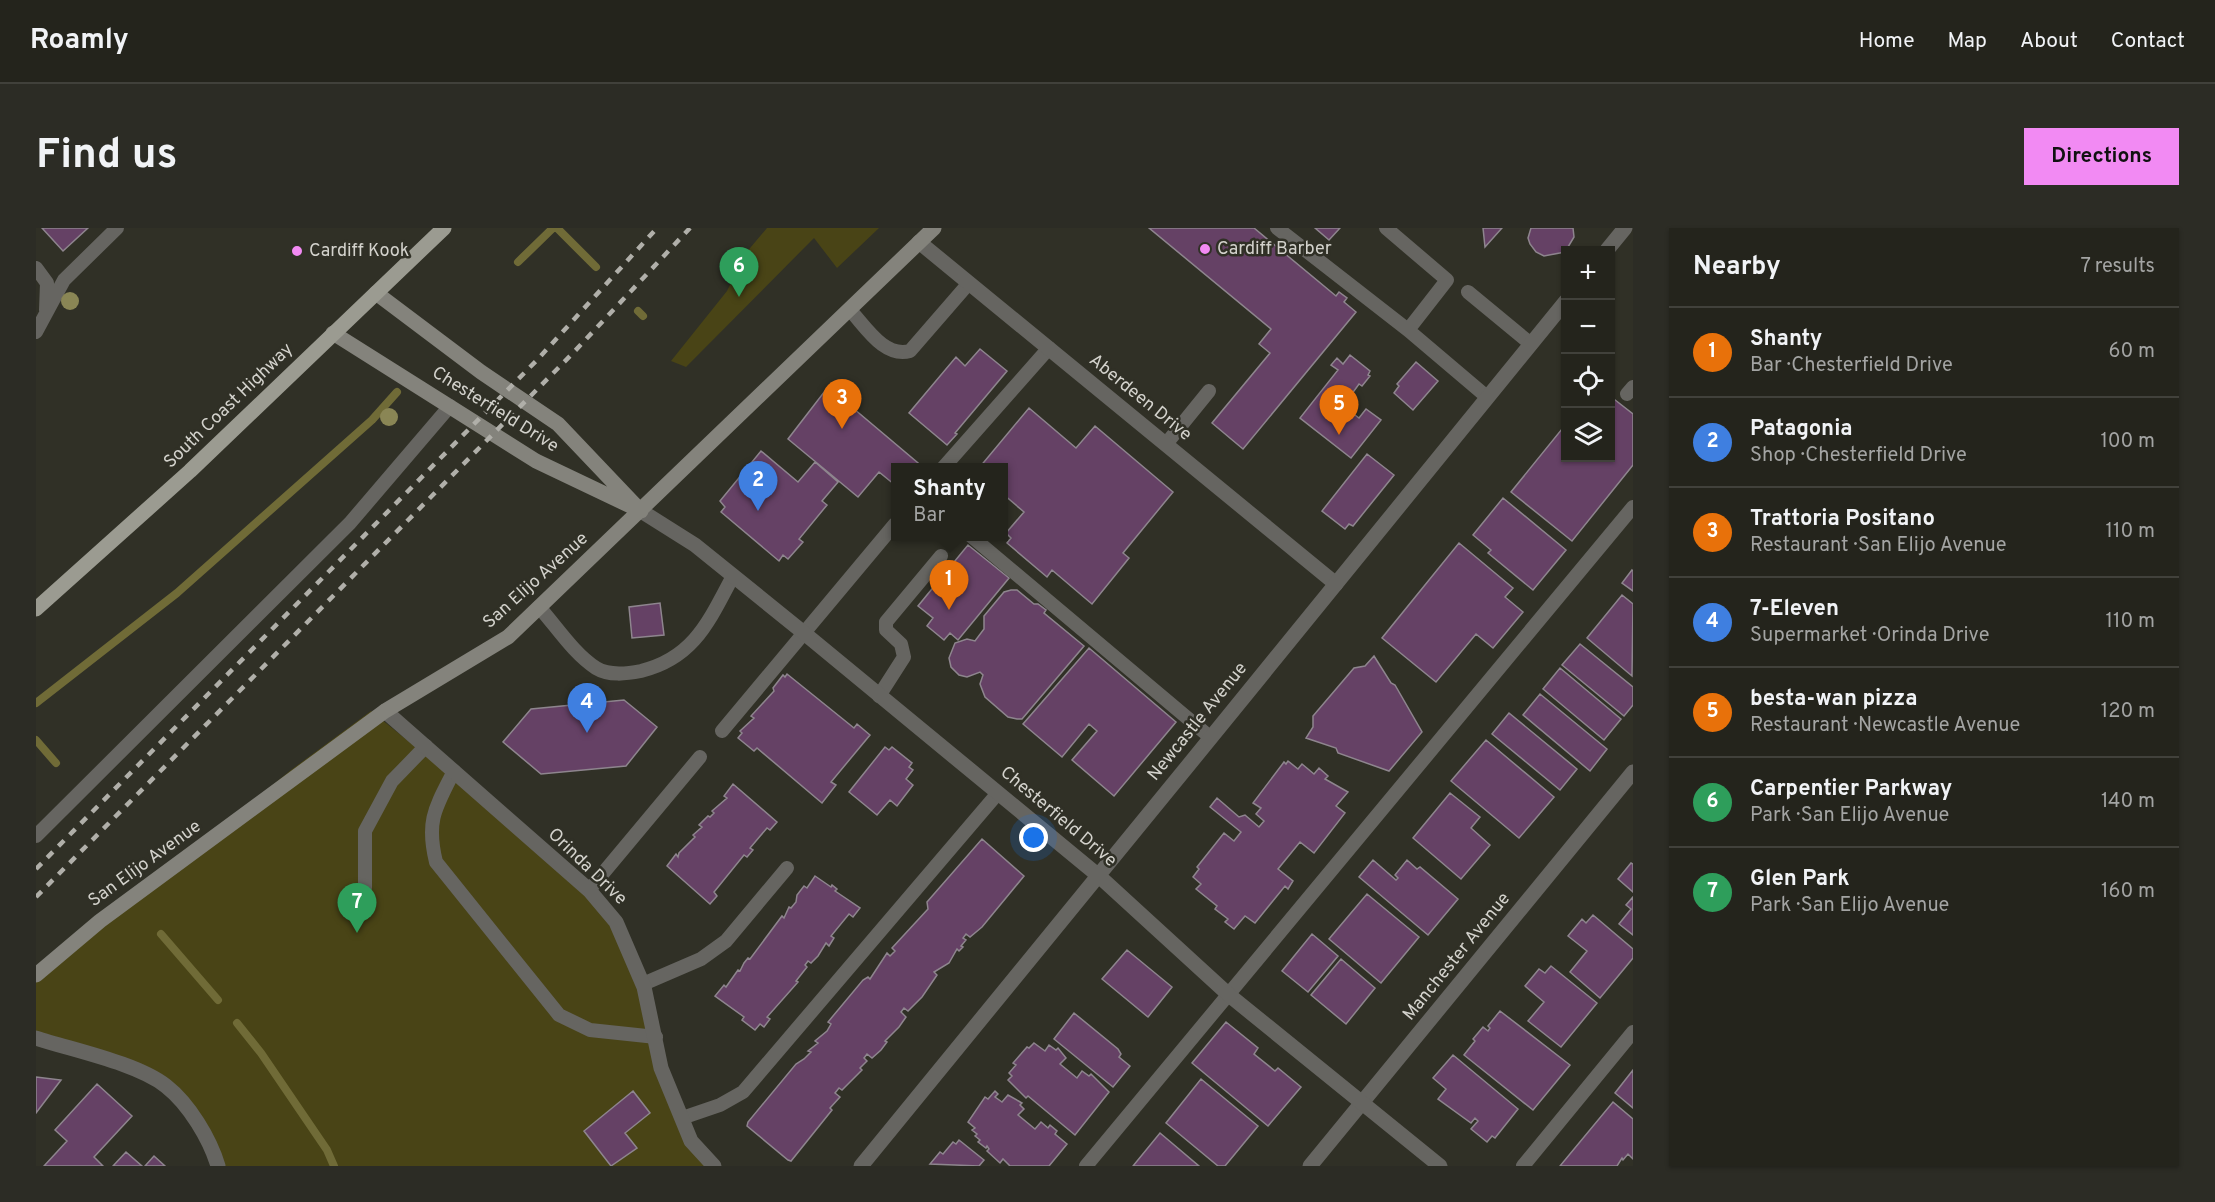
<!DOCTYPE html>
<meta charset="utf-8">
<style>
body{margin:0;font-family:Overpass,sans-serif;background:#2c2c25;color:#f1f3f6}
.controls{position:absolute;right:18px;top:18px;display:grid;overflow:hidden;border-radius:0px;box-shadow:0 2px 4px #0004}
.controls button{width:54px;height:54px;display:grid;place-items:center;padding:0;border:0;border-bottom:2px solid #41413b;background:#24241c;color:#f1f3f6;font:30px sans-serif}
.you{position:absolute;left:998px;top:610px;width:21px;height:21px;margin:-15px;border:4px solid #fff;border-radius:50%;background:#1a73e8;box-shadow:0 0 0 9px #1a73e833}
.badge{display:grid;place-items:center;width:39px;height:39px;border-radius:50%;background:#f28af3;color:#fff;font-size:20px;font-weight:700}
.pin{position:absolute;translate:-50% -50px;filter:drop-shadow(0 2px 3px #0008)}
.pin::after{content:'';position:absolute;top:32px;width:21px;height:18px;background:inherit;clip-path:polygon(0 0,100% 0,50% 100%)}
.popup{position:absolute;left:855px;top:235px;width:117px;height:78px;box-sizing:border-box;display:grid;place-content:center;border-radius:0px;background:#24241c;filter:drop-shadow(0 2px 4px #0005);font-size:20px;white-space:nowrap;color:#a3a4a3}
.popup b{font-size:22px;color:#f1f3f6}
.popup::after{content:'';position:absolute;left:50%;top:100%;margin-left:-12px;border:12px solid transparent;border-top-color:#24241c}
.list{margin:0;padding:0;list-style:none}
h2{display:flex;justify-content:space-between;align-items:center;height:78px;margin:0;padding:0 24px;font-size:26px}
h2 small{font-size:20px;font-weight:400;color:#a3a4a3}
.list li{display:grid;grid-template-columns:39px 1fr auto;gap:18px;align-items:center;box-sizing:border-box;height:90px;padding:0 24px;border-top:2px solid #41413b}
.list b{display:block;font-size:22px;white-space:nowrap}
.list p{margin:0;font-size:20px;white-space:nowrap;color:#a3a4a3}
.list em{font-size:20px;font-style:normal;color:#a3a4a3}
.icon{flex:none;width:33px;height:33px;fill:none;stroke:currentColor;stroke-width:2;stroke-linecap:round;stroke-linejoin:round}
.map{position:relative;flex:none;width:1597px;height:938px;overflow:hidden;border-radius:0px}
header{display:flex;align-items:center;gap:36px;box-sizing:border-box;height:84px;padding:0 30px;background:#24241c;border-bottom:2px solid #41413b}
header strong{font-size:28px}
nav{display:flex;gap:33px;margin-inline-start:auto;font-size:21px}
.intro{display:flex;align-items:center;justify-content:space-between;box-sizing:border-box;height:144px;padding:0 36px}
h1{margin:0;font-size:42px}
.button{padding:15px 27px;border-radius:0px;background:#f28af3;color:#111;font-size:21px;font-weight:700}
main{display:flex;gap:36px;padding:0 36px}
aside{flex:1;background:#24241c;border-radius:0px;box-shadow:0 2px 4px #0004}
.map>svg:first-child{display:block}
.green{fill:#494416}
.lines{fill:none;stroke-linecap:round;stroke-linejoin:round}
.stream{stroke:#706b37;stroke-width:8}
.building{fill:#654165;stroke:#8e858e;stroke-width:1.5}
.service{stroke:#666561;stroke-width:14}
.minor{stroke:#666561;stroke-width:15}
.tertiary{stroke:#666561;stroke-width:15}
.secondary{stroke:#84837c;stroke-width:15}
.primary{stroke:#9b9b91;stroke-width:15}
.rail{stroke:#b0afa9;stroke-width:4.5;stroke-dasharray:8 8;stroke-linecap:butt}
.tree{fill:#8a8655}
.poi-dot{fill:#f28af3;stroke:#303026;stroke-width:2}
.labels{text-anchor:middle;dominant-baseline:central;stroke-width:5;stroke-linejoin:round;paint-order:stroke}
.poi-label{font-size:18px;fill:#d3d2cc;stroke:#303026;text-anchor:start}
.street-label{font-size:18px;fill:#d3d2cc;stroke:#303026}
</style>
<header>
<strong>Roamly</strong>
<nav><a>Home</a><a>Map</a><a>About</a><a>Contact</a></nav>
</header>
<div class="intro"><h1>Find us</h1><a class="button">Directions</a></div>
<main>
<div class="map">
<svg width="1597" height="938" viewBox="0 0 1597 938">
<rect width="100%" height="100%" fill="#303026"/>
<path class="green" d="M731,0H843L801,40L778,10L650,139L635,133L691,63L709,26Z
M335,483L552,658L596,723L617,830L675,938H181L129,857L0,812V750L255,542Z"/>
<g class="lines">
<path class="stream" d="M521,0L560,39
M482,34L517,0
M602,83L607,88
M0,475L141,365L336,192L361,164
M0,512L20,535
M125,706L182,772
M201,795L225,825L291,922L298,938"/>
</g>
<path class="building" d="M6,0H52L27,23Z
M1113,0H1218L1300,68L1303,64L1311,70L1308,74L1320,84L1207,221L1176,195L1234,125L1223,116L1235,101Z
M1279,0H1304L1293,12Z
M1447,0H1466L1449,19Z
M1495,0H1537L1538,9L1529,24L1508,28L1500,24L1494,16L1492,10Z
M944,121L971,143L919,205L921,206L911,217L873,185L920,129L929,138Z
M1314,127L1334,143L1332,147L1334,148L1326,158L1323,156L1307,178L1323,190L1330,181L1345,192L1315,230L1264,190L1302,142L1295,137L1301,130L1307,136Z
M1380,134L1402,153L1377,182L1358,165L1363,158L1361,156Z
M792,159L888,240H859V257L843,244L822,269L752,211Z
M1574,168L1597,186V237L1536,313L1475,264L1530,196V230H1574Z
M993,180L1040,220L1059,198L1137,264L1087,325L1093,330L1056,376L1016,342L1011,349L971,315L975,310L970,305L988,284L967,266V240H943Z
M725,223L762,254L779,234L802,254L786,273L791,277L763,311L767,314L752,331L747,327L743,333L685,284L689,279L684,273Z
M1331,226L1358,247L1317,298L1313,296L1309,301L1286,283Z
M1467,270L1530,322L1497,362L1452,325L1455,322L1437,307Z
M1423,315L1477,360L1469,369L1487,384L1457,420L1440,406L1400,454L1346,410Z
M932,317L973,350L922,412L914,405L908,412L891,398L897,390L882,378Z
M1596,342L1597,343V363L1586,355Z
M975,362H981L998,376H1002L1010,382L1008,385L1048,418L986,491H981L972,489L949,469L944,456L947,447L944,444L931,449L923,447L915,439L913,430L919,415L931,411L939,413L948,401V388L968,364Z
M1586,367L1597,376L1596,448L1551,410Z
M624,375L628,407L596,410L593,379Z
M1544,416L1597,459V477L1588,488L1526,437Z
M1053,420L1140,494L1078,568L1036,532L1061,503L1053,496L1026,529L987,496Z
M1338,428L1355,455L1359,457L1386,504L1353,543L1302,525L1300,520L1270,510L1277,499V488L1318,440L1329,438Z
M1524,440L1585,491L1568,512L1507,461Z
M751,446L818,500L821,496L834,507L795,554L800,557L786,575L721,520L718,523L702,510L706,505L704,503L718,490L715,488L738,463L737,460L747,447L749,449Z
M1504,466L1571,521L1554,543L1487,487Z
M588,472L621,499L590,538L505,546L467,514L495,481Z
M1473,485L1541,541L1524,562L1456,506Z
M1450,512L1518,569L1483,610L1415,553Z
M849,519L853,522L856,519L876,535L873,539L877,542L870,551L877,557L861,578L854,572L841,587L813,564Z
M1252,533L1262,541L1266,536L1278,546L1283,540L1292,548L1289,551L1312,564L1300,578L1309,585L1278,625L1264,614L1242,641L1257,653L1252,661L1249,658L1219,695L1209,688L1198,701L1189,694L1192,691L1179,681L1181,678L1160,661L1165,656L1157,649L1163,641L1161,639L1188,605L1198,613L1205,604L1174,579L1181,570L1203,589L1209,587L1223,599L1228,593L1220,586L1225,580L1217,575L1248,534L1250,536Z
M697,556L741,594L734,602L731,600L714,620L717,622L711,629L708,627L678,664L681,668L674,676L631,638L640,626L642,629L643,625L659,609L657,607L666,599L663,597L672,588L674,589L678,585L676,583L691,570L688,568Z
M1414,565L1444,589L1435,600L1454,617L1425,651L1377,610Z
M946,611L988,648L946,699L934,709L930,706L927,710L930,712L925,718L927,719L923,723L921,721L913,735L898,744L901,747L886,769L872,783L868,780L865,784L870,789L863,799L849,813L851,814L845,822L836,830L831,826L828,830L831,833L824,840L826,842L806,862L803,860L799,865L804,869L794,880L796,882L755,933L752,932L711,898L712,894L760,836L768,831L775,824L772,823L782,815L779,813L791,803L795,796L792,794L827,752L832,749L834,751L851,725L854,728L859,723L856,720L892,681L891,674Z
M1337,632L1360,652L1362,650L1359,647L1371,632L1381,641L1384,639L1422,671L1392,707L1323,649Z
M1595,635L1597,636V664L1582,651Z
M779,648L795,659L796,657L801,661L799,663L824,680L817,689L813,686L795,708L798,710L793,718L790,715L782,728L775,735L772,733L769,737L771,739L760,753L762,754L731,789L734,791L728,799L724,796L719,802L706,792L708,789L679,768L688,757L690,759L702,742L704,743L708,735L712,730L714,731L746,688L748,690L753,679L755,680L760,674L761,667L768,658L771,660Z
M1331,666L1383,709L1345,755L1293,711Z
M1597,669V707L1583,696L1595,681L1590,677Z
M1557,687L1597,721V730L1564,770L1534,744L1551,723L1532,708L1546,691L1550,695Z
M1276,706L1302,728L1272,764L1246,743Z
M1091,722L1136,759L1112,789L1066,751Z
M1305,731L1339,760L1310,796L1275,767Z
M1515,738L1561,775L1525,819L1492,793L1508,774L1489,758L1503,741L1509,745Z
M1464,783L1534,837L1497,882L1428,827L1439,813L1437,811L1447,799L1452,803L1454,800L1452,798Z
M1038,785L1082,821L1085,826L1083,829L1094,838L1077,859L1018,811Z
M1190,794L1222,820L1218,826L1239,843L1242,840L1265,859L1232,898L1156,835Z
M998,815L1009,823L1013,817L1020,822L1022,820L1030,830L1024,836L1041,850L1046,843L1053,848L1055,846L1073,864L1039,907L992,868L990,870L972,852L976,848L973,845L980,837L977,835L991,819L993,820Z
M1417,827L1482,881L1459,910L1456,908L1451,914L1435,901L1442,893L1439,890L1435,895L1402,871L1410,861L1397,850Z
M1597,842V880L1579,865Z
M0,849L25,852L0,885Z
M1165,851L1222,898L1189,938H1182L1130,895Z
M61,856L96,888L58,929L67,938H8L31,913L19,902Z
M597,863L614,885L589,905L601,920L575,938L548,903Z
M959,863L962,866L959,869L966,874L972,867L986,875L984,877L988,881L982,887L999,901L1005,894L1012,900L1014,897L1021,903L1019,906L1031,916L1013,938H974L967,931L964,935L951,923L953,921L951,918L950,920L942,914L944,912L939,908L941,906L936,902L939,900L932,894L949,869L952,871Z
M1577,874L1597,891V931L1592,926L1587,932L1586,930L1581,938H1524Z
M1124,905L1163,938H1097Z
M923,912L948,932L943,938L894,936L904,924L907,926L917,914L920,916Z
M90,924L106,938H77Z
M118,928L129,938H109Z"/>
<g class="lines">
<path class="service" d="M1241,0L1372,102L1451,169
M1350,0L1411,52L1372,102
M0,40L11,55L10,82
M1432,64L1495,116
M814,82C830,99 848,130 874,123L933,55
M0,104L28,52L81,0
M1591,166L1597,159
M1130,216L1173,163
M907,240L1013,120
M935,308L1174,509
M503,379C520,398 538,426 560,440C573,448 590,446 605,443C658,430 673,393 697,348
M843,468L868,429L865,416L850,402V394L905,328
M686,503L859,296
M418,543C399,580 390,593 400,634L523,787L554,802L620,809
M0,608L314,295L414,178
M553,662L664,529
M316,670L329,660V603L356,553L390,518
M607,756L665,731L690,713L751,640
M646,890L684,877L707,864L962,565
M1050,938L1597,279
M1487,938L1597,804"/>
<path class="minor" d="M883,14L1300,356
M0,810C36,822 101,835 130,858C153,876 174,911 182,938
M1274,938L1597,544"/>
<path class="tertiary" d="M1571,22L1589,0
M605,283L659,317L768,405L1064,649L1193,767L1404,938
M349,483L553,662L580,694L608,759L625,840L655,913L678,938
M825,938C1062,651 1294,361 1530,73"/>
<path class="secondary" d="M340,65L445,144L522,196L599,277
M297,105L500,233L605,283
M0,747L64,693L349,483L472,409L898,0"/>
<path class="primary" d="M0,381L154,243L408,0"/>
<path class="rail" d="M0,641L502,131L621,0
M0,669L537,125L654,0"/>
</g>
<g class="tree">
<circle cx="34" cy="73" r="9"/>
<circle cx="353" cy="189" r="9"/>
</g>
<g class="poi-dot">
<circle cx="1169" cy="21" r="6"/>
<circle cx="261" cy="23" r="6"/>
</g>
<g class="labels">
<g class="poi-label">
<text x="1181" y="21">Cardiff Barber</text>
<text x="273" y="23">Cardiff Kook</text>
</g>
<g class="street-label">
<text transform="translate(1104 170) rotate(39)">Aberdeen Drive</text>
<text transform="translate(193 178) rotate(-44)">South Coast Highway</text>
<text transform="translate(459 182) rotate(32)">Chesterfield Drive</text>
<text transform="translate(500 353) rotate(-42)">San Elijo Avenue</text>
<text transform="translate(1162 494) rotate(-51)">Newcastle Avenue</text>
<text transform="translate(1022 589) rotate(40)">Chesterfield Drive</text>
<text transform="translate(109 636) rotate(-36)">San Elijo Avenue</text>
<text transform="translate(551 639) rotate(44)">Orinda Drive</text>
<text transform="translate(1421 729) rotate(-51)">Manchester Avenue</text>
</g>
</g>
</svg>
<div class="controls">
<button>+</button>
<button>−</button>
<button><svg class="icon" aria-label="locate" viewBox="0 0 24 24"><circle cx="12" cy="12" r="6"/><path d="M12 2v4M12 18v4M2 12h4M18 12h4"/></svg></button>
<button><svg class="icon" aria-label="layers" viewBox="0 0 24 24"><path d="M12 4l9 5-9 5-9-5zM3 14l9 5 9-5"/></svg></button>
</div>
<div class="you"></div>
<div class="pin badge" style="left:913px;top:382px;background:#e8710a">1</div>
<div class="popup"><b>Shanty</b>Bar</div>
<div class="pin badge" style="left:722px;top:283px;background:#3f7fe0">2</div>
<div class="pin badge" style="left:806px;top:201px;background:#e8710a">3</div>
<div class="pin badge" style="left:551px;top:505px;background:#3f7fe0">4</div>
<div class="pin badge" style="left:1303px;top:207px;background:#e8710a">5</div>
<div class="pin badge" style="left:703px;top:69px;background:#2e9e5b">6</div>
<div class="pin badge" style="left:321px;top:705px;background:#2e9e5b">7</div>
</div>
<aside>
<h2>Nearby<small>7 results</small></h2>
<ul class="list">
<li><span class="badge" style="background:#e8710a">1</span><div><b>Shanty</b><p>Bar · Chesterfield Drive</p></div><em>60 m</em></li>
<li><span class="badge" style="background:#3f7fe0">2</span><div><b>Patagonia</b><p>Shop · Chesterfield Drive</p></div><em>100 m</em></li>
<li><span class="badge" style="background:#e8710a">3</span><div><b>Trattoria Positano</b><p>Restaurant · San Elijo Avenue</p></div><em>110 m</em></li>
<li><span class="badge" style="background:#3f7fe0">4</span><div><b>7-Eleven</b><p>Supermarket · Orinda Drive</p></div><em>110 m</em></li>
<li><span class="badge" style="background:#e8710a">5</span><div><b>besta-wan pizza</b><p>Restaurant · Newcastle Avenue</p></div><em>120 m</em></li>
<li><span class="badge" style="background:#2e9e5b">6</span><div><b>Carpentier Parkway</b><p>Park · San Elijo Avenue</p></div><em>140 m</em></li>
<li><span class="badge" style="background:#2e9e5b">7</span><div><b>Glen Park</b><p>Park · San Elijo Avenue</p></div><em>160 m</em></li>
</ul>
</aside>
</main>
